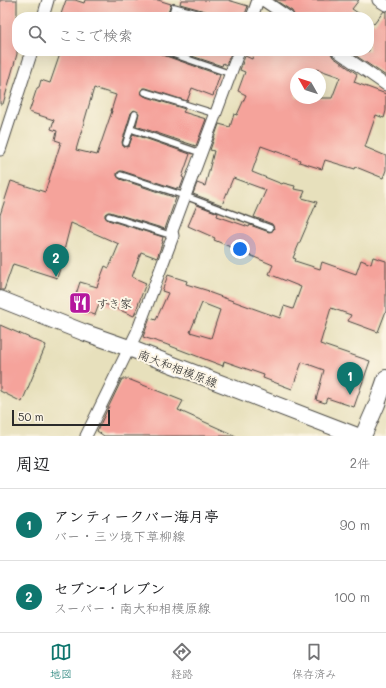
<!DOCTYPE html>
<html lang="ja">
<meta charset="utf-8">
<style>
body{margin:0;font-family:Mali,"Klee One",sans-serif;background:#f6f6f6;color:#202124}
.compass{position:absolute;left:290px;top:68px;width:36px;height:36px;border-radius:50%;background:#fff;box-shadow:0 4px 16px #0002;rotate:309deg}
.scale{position:absolute;left:12px;bottom:10px;width:98px;box-sizing:border-box;padding-left:4px;border:2px solid #2b2b2b;border-top:0;font-size:11px;line-height:14px;white-space:nowrap;color:#2b2b2b;-webkit-text-stroke:3px #fcf5e5;paint-order:stroke}
.you{position:absolute;left:240px;top:249px;width:14px;height:14px;margin:-10px;border:3px solid #fff;border-radius:50%;background:#1a73e8;box-shadow:0 0 0 6px #1a73e833}
.badge{display:grid;place-items:center;width:26px;height:26px;border-radius:50%;background:#0f766e;color:#fff;font-size:13px;font-weight:700}
.pin{position:absolute;translate:-50% -33px;filter:drop-shadow(0 1px 2px #0008)}
.pin::after{content:'';position:absolute;top:21px;width:14px;height:12px;background:inherit;clip-path:polygon(0 0,100% 0,50% 100%)}
.list{margin:0;padding:0;list-style:none}
h2{display:flex;justify-content:space-between;align-items:center;height:52px;margin:0;padding:0 16px;font-size:17px}
h2 small{font-size:13px;font-weight:400;color:#757577}
.list li{display:grid;grid-template-columns:26px 1fr auto;gap:12px;align-items:center;box-sizing:border-box;height:72px;padding:0 16px;border-top:1px solid #e0e0e0}
.list b{display:block;font-size:15px;white-space:nowrap}
.list p{margin:0;font-size:13px;white-space:nowrap;color:#757577}
.list em{font-size:13px;font-style:normal;color:#757577}
.icon{flex:none;width:22px;height:22px;fill:none;stroke:currentColor;stroke-width:2;stroke-linecap:round;stroke-linejoin:round}
.map{position:relative;flex:none;width:386px;height:436px;overflow:hidden}
.search{position:absolute;background:#fff;box-shadow:0 4px 16px #0002;left:12px;right:12px;top:12px;height:44px;display:flex;align-items:center;gap:10px;box-sizing:border-box;padding:0 14px;border-radius:16px;color:#757577;font-size:15px}
.sheet{height:196px;background:#fff}
nav{display:flex;justify-content:space-around;align-items:center;box-sizing:border-box;height:56px;border-top:1px solid #e0e0e0;background:#fff;font-size:11px;color:#757577}
nav a{display:grid;justify-items:center;gap:2px}
nav .on{color:#0f766e}
.map>svg:first-child{display:block}
.building{fill:#f5a39b;fill-rule:evenodd}
.lines{fill:none;stroke-linecap:round;stroke-linejoin:round}
.lane-casing{stroke:#474641;stroke-width:8}
.street-casing{stroke:#474641;stroke-width:13}
.secondary-casing{stroke:#474641;stroke-width:18}
.lane{stroke:#fff;stroke-width:5.5}
.street{stroke:#fff;stroke-width:11}
.secondary{stroke:#fff;stroke-width:16}
.labels{text-anchor:middle;dominant-baseline:central;stroke-width:4;stroke-linejoin:round;paint-order:stroke}
.poi-label{font-size:12px;fill:#2b2b2b;stroke:#fcf5e5;text-anchor:start}
.street-label{font-size:12px;fill:#2b2b2b;stroke:#fcf5e5}
</style>
<div class="map">
<svg width="386" height="436" viewBox="0 0 386 436">
<rect width="100%" height="100%" fill="#fcf5e5"/>
<filter id="ink" filterUnits="userSpaceOnUse"><feTurbulence type="fractalNoise" baseFrequency=".025" numOctaves="2"/><feDisplacementMap in="SourceGraphic" scale="8" xChannelSelector="R" yChannelSelector="G"/><feConvolveMatrix kernelMatrix="1 2 1 2 8 2 1 2 1" color-interpolation-filters="sRGB"/></filter>
<filter id="wash" filterUnits="userSpaceOnUse"><feTurbulence type="fractalNoise" baseFrequency=".012" numOctaves="4" result="noise"/><feDisplacementMap in="SourceGraphic" scale="16" xChannelSelector="R" yChannelSelector="G"/><feGaussianBlur stdDeviation="0.9" result="paint"/><feColorMatrix in="noise" values="0 0 0 0 0 0 0 0 0 0 0 0 0 0 0 0 0 1.4 0 .05"/><feComposite in="paint" operator="in"/></filter>
<g filter="url(#wash)">
<rect width="100%" height="100%" fill="#e7e0bc"/>
<g id="blocks">
<path class="building" d="M0,0H17V54L3,104H0Z
M66,0H75L84,3L85,0H158L171,4L167,17H60Z
M181,0H228L248,6L244,17H236L224,13L223,17H215L212,13L180,4Z
M275,0H359L352,9L364,17H295L292,11Z
M384,11L386,12V76L349,51H369V20L374,24Z
M61,51H160L163,55L220,75L213,96L192,88L187,101L146,88H144L141,90V93L144,96L185,109L183,112L206,119L196,146L136,126L139,113L134,110L131,113L122,142L123,146L127,147L129,146L133,134L190,154L182,177L184,178L180,189L177,187V189L122,171H120L117,173V176L120,179L176,198L165,229L110,212H108L105,214V217L108,220L163,237L162,241H163L157,258L141,252L132,277L146,283L134,316L100,302L95,315L72,307L80,282L97,287L105,266L109,268L119,244L71,223L62,258L63,259L57,278L13,264L4,290H0V215L11,181L45,192L61,142L55,140L57,131L51,129L54,120L29,112L37,88L39,87L41,80L50,83ZM94,88L116,95L111,111H112L97,155L76,150Z
M177,51H232L226,65L223,63L222,66Z
M254,51H330L333,57L357,74L354,82L386,94V111L384,118L376,115L365,147L386,156V170L383,178L356,167L355,169L325,160L322,169L299,162L300,160L261,146L252,172L282,184L283,183L295,186L294,189L305,191L302,198L317,202L293,258L296,259L295,261L320,269L322,262L356,274L361,260L371,264L373,257L386,261V311L378,332L348,321L351,315L331,308L320,344L370,361L354,407L327,398L325,403L316,400L324,370L302,362L292,389L263,378L264,375L224,361L223,366L165,344L143,337L150,318L156,320L168,293L162,291L168,275L187,281L186,284L209,291L208,292L280,318L284,306L293,309L301,287L269,274L273,265L214,240L215,238L188,226L197,205L218,213L217,216L249,227L250,225L269,232L272,231L274,229L272,224L254,217L266,190L233,178L222,205L193,194L197,183L205,186L214,151L210,150L219,124L230,127L234,114L237,115L246,95L238,91L245,72L240,70L245,56L252,59ZM317,69L340,77L332,98H296V74H316ZM202,303L220,310L211,338L190,332Z
M0,325L46,345L22,402L0,391Z
M122,379H128L183,401L178,410L236,436H104L97,431Z"/>
</g>
</g>
<g filter="url(#ink)">
<use href="#blocks" fill-opacity="0" stroke="#474641" stroke-width="1"/>
<g class="lines">
<g class="lane-casing">
<path id="lane" d="M171,17L174,7L211,17
M164,51L231,74
M145,92L216,114
M131,129L201,153
M126,143L135,114
M121,175L185,196L270,228
M109,216L173,236"/>
</g>
<g class="street-casing">
<path id="street" d="M263,0L288,17
M378,0L386,5
M43,17L48,0
M252,17L258,0
M337,51L386,85
M0,150L32,51
M86,436L137,332L173,236L172,231L239,51"/>
</g>
<g class="secondary-casing">
<path id="secondary" d="M0,299L83,332L129,348L357,436
M363,436L377,404L386,378"/>
</g>
<use href="#lane" class="lane"/>
<use href="#street" class="street"/>
<use href="#secondary" class="secondary"/>
</g>
</g>
<defs>
<g id="restaurant-square" transform="scale(1.15)"><rect x="-9" y="-9" width="18" height="18" rx="4" fill="#b5179e" stroke="#fcf5e5"/><path d="M-5-6h1v4h1v-4h1v4h1v-4h1v5L-1.5 .5V6h-2V.5L-5-1ZM5-6V6H3V1.5H1.5Q1.5-4 5-6Z" fill="#fff"/></g>
</defs>
<g fill-rule="evenodd">
<use href="#restaurant-square" x="80" y="303"/>
</g>
<g class="labels">
<g class="poi-label">
<text x="96" y="303">すき家</text>
</g>
<g class="street-label">
<text transform="translate(178 368) rotate(21)">南大和相模原線</text>
</g>
</g>
</svg>
<svg class="compass" viewBox="-18 -18 36 36"><path d="M0-13l5 13h-10z" fill="#e53935"/><path d="M0 13l5-13h-10z" fill="#757577"/></svg>
<div class="scale">50 m</div>
<div class="you"></div>
<div class="pin badge" style="left:350px;top:395px">1</div>
<div class="pin badge" style="left:56px;top:277px">2</div>
<div class="search"><svg class="icon" aria-label="search" viewBox="0 0 24 24"><circle cx="10" cy="10" r="6"/><path d="M15 15l6 6"/></svg>ここで検索</div>
</div>
<section class="sheet">
<h2>周辺<small>2件</small></h2>
<ul class="list">
<li><span class="badge">1</span><div><b>アンティークバー海月亭</b><p>バー · 三ツ境下草柳線</p></div><em>90 m</em></li>
<li><span class="badge">2</span><div><b>セブン-イレブン</b><p>スーパー · 南大和相模原線</p></div><em>100 m</em></li>
</ul>
</section>
<nav>
<a class="on"><svg class="icon" aria-label="map" viewBox="0 0 24 24"><path d="M3 6l6-2 6 2 6-2v14l-6 2-6-2-6 2zM9 4v14M15 6v14"/></svg>地図</a>
<a><svg class="icon" aria-label="directions" viewBox="0 0 24 24"><path d="M12 3l9 9-9 9-9-9zM9 14v-3h6M13 9l2 2-2 2"/></svg>経路</a>
<a><svg class="icon" aria-label="saved" viewBox="0 0 24 24"><path d="M7 4h10v16l-5-4-5 4z"/></svg>保存済み</a>
</nav>
